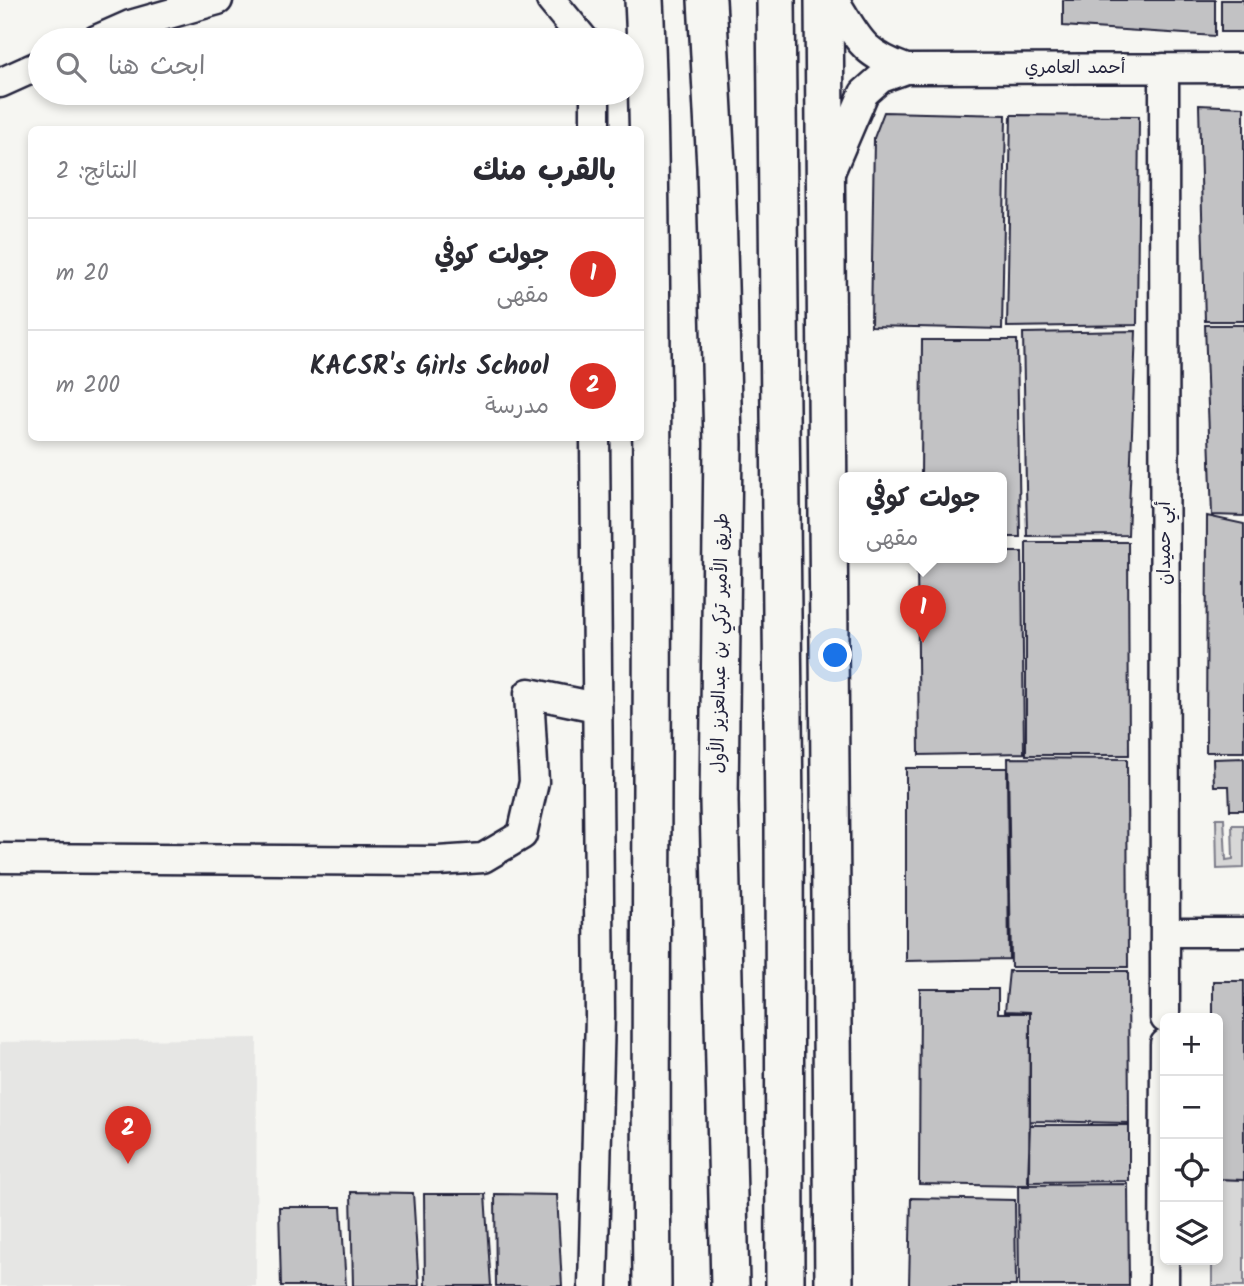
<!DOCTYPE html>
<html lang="ar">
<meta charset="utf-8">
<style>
body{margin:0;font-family:Kalam,"Playpen Sans Arabic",sans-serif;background:#f7f7f7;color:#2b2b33;direction:rtl}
.controls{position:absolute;right:21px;bottom:21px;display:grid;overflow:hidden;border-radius:10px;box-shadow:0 4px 10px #0003}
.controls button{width:63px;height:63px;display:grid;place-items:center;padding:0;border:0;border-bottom:2px solid #e1e1e2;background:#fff;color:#2b2b33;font:35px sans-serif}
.you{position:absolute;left:836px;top:656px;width:24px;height:24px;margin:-18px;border:5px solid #fff;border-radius:50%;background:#1a73e8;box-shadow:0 0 0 10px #1a73e833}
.badge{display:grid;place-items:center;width:46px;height:46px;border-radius:50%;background:#d93025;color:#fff;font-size:23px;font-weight:700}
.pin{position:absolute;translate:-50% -58px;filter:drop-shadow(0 2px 4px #0008)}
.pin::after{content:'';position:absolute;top:37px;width:24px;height:21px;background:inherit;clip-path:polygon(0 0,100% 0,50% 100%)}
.popup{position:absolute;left:839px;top:472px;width:168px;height:91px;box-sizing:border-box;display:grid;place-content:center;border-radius:10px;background:#fff;filter:drop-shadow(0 2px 5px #0005);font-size:23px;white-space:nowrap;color:#7c7c81}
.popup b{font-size:26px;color:#2b2b33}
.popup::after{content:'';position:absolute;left:50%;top:100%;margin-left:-14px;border:14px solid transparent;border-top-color:#fff}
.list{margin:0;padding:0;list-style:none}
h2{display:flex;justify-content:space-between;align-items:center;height:91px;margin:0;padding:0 28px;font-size:30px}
h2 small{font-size:23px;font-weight:400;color:#7c7c81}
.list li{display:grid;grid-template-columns:46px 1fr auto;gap:21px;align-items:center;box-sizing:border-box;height:112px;padding:0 28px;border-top:2px solid #e1e1e2}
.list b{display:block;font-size:26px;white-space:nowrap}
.list p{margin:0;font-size:23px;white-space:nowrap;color:#7c7c81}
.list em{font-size:23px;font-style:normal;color:#7c7c81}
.icon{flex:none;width:38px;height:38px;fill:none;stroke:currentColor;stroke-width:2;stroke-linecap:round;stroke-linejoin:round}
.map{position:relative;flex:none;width:1244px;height:1286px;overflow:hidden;direction:ltr}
.search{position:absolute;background:#fff;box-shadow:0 4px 10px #0003;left:28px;top:28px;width:616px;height:77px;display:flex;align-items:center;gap:18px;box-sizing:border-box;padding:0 24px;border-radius:38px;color:#7c7c81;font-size:26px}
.panel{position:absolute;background:#fff;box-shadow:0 4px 10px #0003;left:28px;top:126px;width:616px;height:315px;border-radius:10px;direction:rtl}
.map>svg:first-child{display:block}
.built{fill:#e6e6e4}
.green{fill:#d7d7d7;stroke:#7c7c89;stroke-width:2}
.building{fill:#c2c2c4;stroke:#22223b;stroke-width:2}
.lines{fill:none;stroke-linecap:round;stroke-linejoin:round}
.minor-casing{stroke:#22223b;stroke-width:33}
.major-casing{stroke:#22223b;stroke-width:42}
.minor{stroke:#f6f6f2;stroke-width:28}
.major{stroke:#f6f6f2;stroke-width:37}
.labels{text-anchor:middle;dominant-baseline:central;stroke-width:5;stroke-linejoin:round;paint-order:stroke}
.street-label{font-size:18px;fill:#22223b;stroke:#f6f6f2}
</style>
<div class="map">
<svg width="1244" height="1286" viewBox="0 0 1244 1286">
<rect width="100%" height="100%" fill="#f6f6f2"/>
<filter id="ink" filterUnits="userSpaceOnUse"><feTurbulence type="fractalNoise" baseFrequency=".0143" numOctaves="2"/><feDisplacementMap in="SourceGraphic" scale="14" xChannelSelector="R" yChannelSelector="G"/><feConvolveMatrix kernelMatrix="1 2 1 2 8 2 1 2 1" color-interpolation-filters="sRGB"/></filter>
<g filter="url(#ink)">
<path class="built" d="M257,1038L256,1286H0V1042Z"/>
<path class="green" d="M1216,818H1224L1226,860L1233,859L1232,825H1244V868L1217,869Z
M1218,1179L1244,1180V1286H1212V1260H1218Z"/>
<path class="building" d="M1063,0H1215V36L1063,26Z
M1221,0H1244V32H1221Z
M1199,105L1244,107V321H1205Z
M884,112L1006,115L1002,329L871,326L874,138Z
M1011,115L1139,116L1137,325L1007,327Z
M1205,325H1244V516L1212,515Z
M1136,331L1128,535L1027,536L1023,333Z
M922,340H1017L1020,537H1002V477H921Z
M1207,516L1244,524V752H1206Z
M1026,542H1128L1129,755H1026Z
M1002,552H1022L1024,753L919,755L917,557H1002Z
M1008,758L1127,759L1128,967H1011Z
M1244,758V810H1230L1229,786H1214L1213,759Z
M906,768H1007L1009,959L906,961Z
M1009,971H1128L1129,1123L1030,1121V1012L1005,1011Z
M1213,981H1244V1180L1218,1179V1018H1213Z
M920,989H998V1013H1030L1029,1186L919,1184Z
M1030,1125H1129V1181L1028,1182Z
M1128,1184L1129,1286H1019L1018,1185Z
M351,1192L413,1193L419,1286H353Z
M424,1194H485L491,1286H425Z
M495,1194L557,1195L562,1286H496Z
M911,1198L1015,1200L1016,1286H909Z
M279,1207H341L346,1286H281Z"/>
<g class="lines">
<g class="minor-casing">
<path id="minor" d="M551,0L584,40
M834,0C859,39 860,52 906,69L1244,68
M96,40L130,25L218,0
M1164,68L1165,1018
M0,83L40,65
M595,130V93
M828,177L864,93L881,78L906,69
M0,858L438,861L483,858L522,835L534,782L529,693L596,707
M1166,932H1244
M593,1286L600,1016L595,438
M1164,1286L1165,1044"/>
</g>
<g class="major-casing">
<path id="major" d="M644,0C650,118 650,237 651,355C655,666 649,976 652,1286
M707,0L716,167L723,443L719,802L730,1286
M776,0L784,821L785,1286
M824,0L834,1286"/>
</g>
<use href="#minor" class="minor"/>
<use href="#major" class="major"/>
</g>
</g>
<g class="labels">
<g class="street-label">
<text x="1075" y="68">أحمد العامري</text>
<text transform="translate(1165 543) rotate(-90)">أبي حميدان</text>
<text transform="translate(721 643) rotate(-89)">طريق الأمير تركي بن عبدالعزيز الأول</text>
</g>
</g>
</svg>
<div class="controls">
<button>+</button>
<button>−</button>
<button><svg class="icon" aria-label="locate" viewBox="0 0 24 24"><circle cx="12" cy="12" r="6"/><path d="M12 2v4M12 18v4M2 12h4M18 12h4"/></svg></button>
<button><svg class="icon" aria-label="layers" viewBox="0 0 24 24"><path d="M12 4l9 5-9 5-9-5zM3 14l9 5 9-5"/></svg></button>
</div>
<div class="you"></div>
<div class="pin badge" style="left:923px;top:643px">1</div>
<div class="popup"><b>جولت كوفي</b>مقهى</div>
<div class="pin badge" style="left:128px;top:1164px">2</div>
<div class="search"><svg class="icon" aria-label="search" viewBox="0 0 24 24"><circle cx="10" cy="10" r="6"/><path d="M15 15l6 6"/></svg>ابحث هنا</div>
<section class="panel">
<h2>بالقرب منك<small>النتائج: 2</small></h2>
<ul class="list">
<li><span class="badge">1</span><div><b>جولت كوفي</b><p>مقهى</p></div><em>20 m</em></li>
<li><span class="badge">2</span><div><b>KACSR's Girls School</b><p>مدرسة</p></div><em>200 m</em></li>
</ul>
</section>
</div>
